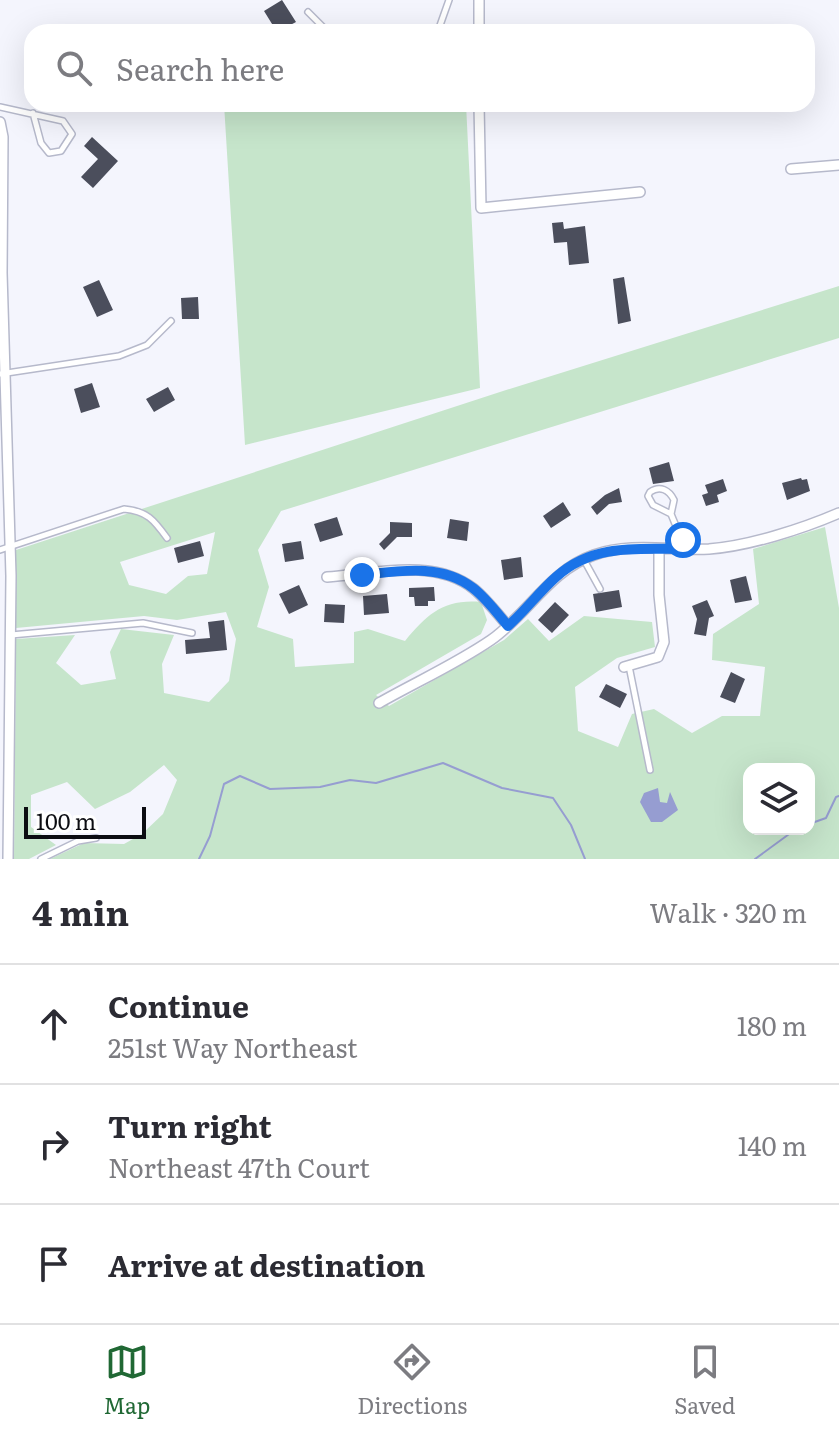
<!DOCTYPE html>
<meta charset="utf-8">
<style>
body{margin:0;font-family:Literata,serif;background:#f7f7f7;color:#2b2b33}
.controls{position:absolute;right:24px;bottom:24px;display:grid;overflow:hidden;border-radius:16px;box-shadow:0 8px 32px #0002}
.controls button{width:72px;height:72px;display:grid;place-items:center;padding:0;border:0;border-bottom:2px solid #e1e1e2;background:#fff;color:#2b2b33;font:40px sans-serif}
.scale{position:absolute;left:24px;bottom:20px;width:122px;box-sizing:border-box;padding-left:8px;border:4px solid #0c0d12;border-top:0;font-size:22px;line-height:28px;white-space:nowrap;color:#0c0d12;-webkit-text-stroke:6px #fff;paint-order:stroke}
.stop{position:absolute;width:24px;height:24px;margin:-18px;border:6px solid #1a73e8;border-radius:50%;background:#fff}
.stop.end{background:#1a73e8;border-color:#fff;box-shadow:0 2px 8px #0008}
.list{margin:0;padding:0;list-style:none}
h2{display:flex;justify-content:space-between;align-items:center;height:104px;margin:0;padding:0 32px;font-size:34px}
h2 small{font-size:26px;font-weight:400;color:#7c7c81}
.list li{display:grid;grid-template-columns:52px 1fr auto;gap:24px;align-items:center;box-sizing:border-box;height:120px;padding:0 32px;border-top:2px solid #e1e1e2}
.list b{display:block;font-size:30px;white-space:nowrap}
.list p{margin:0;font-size:26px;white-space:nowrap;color:#7c7c81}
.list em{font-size:26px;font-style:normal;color:#7c7c81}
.icon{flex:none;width:44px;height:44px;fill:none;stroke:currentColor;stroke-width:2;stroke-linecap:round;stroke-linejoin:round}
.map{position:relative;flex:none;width:839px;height:859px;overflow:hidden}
.search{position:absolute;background:#fff;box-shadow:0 8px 32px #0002;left:24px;right:24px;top:24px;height:88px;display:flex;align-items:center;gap:20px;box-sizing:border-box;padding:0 28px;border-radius:24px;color:#7c7c81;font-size:30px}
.sheet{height:464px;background:#fff}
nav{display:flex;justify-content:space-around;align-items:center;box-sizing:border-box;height:112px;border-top:2px solid #e1e1e2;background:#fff;font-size:22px;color:#7c7c81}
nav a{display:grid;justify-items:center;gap:4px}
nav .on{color:#206834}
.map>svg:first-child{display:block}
.green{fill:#c6e5cb;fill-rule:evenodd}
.water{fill:#969dd1}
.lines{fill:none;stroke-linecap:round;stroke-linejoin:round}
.stream{stroke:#969dd1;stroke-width:2}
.building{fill:#4b4e5c}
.service-casing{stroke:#b6b9cb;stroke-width:8}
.minor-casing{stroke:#b6b9cb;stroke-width:12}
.service{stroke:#fff;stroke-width:5}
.minor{stroke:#fff;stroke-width:9}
.route{stroke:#1a73e8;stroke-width:10}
</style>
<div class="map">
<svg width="839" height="859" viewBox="0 0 839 859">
<rect width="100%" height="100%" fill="#f4f5fd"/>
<path class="green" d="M224,104H466L480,388L245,445Z
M839,286V338L281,511L258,550L269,587L257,627L293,639L295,667L354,663V632L368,629L405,641C428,614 443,599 481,602L487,620L481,634L376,695L389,706L504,640L528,619L549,641L584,616L652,622L655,647L617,658L575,687L578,731L618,747L632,714L654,709L692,733L722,716H760L765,667L712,660L713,634L759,604L753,549L825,527L839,608V859H50L84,843L124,844L142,834L163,814L177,780L164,765L130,792L95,809L67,782L31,795V827L56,845L29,859H14L16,639L75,635L56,663L81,685L116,679L110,652L121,629L174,635L162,664L164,693L209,702L229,681L236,639L226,612L177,620L144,616L16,628V550L503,391ZM215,532L207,574L188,576L166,594L129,585L120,562ZM749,769H809V829H749Z"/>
<path class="water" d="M658,788L660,802L667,803L670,792L678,810L662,822H651L640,802L644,793Z"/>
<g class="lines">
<path class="stream" d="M809,824L826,818L836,797L839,796
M199,859L210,836L224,784L240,776L270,789L320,787L350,780L376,783L443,763L502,788L553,798L571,825L585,859
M755,859L796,829"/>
</g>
<path class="building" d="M282,0L296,22L277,32L264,11Z
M92,137L118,161L93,188L81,177L98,159L84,146Z
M563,222L564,229L585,226L589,263L569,265L567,242L554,243L552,223Z
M624,277L631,321L618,324L613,279Z
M99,280L113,310L97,317L83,287Z
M198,297L199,319H182L181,298Z
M92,383L100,407L81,413L74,389Z
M168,387L175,400L154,412L146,399Z
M669,462L674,481L653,484L649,468Z
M801,478L802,480L807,479L810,491L787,500L782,483Z
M723,479L727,491L717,495L719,502L706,506L702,495L708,493L705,485Z
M619,488L622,502L609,504L597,515L591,507L605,495Z
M563,502L571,515L551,528L543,516Z
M337,517L343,535L320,542L314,524Z
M450,519L469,522L467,541L447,538Z
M390,522L412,523V537H397L384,550L379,544L390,533Z
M200,541L204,556L178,563L174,548Z
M301,541L304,559L285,562L282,544Z
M521,557L523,577L504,580L501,560Z
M746,576L752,600L735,603L730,580Z
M299,585L308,605L289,614L279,594Z
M434,587L435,601H428V606H415L414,597H409V588Z
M619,590L622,607L596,612L593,594Z
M387,594L389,613L364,615L363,596Z
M707,600L714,616L709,618L706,636L694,634L697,619L692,606Z
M555,602L569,615L552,633L538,620Z
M325,604L345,605L344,623L324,622Z
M224,620L227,650L186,654L185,640L210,638L208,622Z
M731,672L745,679L735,703L720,697Z
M606,684L627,694L620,708L599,697Z"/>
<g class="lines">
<g class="service-casing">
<path id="service" d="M449,0L438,31L479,29
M308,12L328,32
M569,104L571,107
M0,107L63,121L72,134L61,151L49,153L41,143L33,113
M0,374L119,356L147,345L171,321
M671,514L653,505L648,496L650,492C660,485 669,490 674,500L671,514L685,548
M0,550L124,509C147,511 154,520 167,538
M584,560L600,589
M11,635L143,623L192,633
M629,666L650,770
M41,859L78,841L96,838"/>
</g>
<g class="minor-casing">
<path id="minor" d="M479,32V0
M479,104L481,208L640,192
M0,122L3,137L2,273L11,576L8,859
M791,169L839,165
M327,577C373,574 434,557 474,589C486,599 497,613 508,626
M624,667L658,657L664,642L659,595V549
M379,703C416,682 456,664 491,640C528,614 550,570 594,555C631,542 671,551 709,549C749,546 802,529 839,513"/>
</g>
<use href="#service" class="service"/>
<use href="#minor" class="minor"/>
</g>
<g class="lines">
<path class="route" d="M362,575C399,571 441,563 473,588C486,598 497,613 508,626C525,611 539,592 556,577C593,543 639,549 686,549L683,540"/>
</g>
</svg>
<div class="controls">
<button><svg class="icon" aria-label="layers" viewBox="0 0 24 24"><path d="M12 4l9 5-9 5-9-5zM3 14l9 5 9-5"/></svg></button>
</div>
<div class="scale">100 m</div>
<div class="stop" style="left:683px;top:540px"></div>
<div class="stop end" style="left:362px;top:575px"></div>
<div class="search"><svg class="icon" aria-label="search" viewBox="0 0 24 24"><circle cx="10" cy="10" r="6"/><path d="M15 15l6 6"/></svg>Search here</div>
</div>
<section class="sheet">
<h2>4 min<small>Walk · 320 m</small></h2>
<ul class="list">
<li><svg class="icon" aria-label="ahead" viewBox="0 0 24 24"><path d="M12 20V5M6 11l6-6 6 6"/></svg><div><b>Continue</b><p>251st Way Northeast</p></div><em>180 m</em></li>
<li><svg class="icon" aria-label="right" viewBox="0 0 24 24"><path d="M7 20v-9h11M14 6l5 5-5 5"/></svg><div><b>Turn right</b><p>Northeast 47th Court</p></div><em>140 m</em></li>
<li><svg class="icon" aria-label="arrive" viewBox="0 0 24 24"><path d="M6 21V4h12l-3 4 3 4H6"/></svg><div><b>Arrive at destination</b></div></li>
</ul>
</section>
<nav>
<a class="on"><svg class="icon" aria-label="map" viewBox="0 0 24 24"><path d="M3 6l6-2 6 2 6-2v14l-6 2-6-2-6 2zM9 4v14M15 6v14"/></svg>Map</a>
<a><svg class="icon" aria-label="directions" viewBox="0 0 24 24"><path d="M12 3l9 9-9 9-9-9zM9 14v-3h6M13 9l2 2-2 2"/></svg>Directions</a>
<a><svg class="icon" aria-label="saved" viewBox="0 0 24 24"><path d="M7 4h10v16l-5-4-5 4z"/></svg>Saved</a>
</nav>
